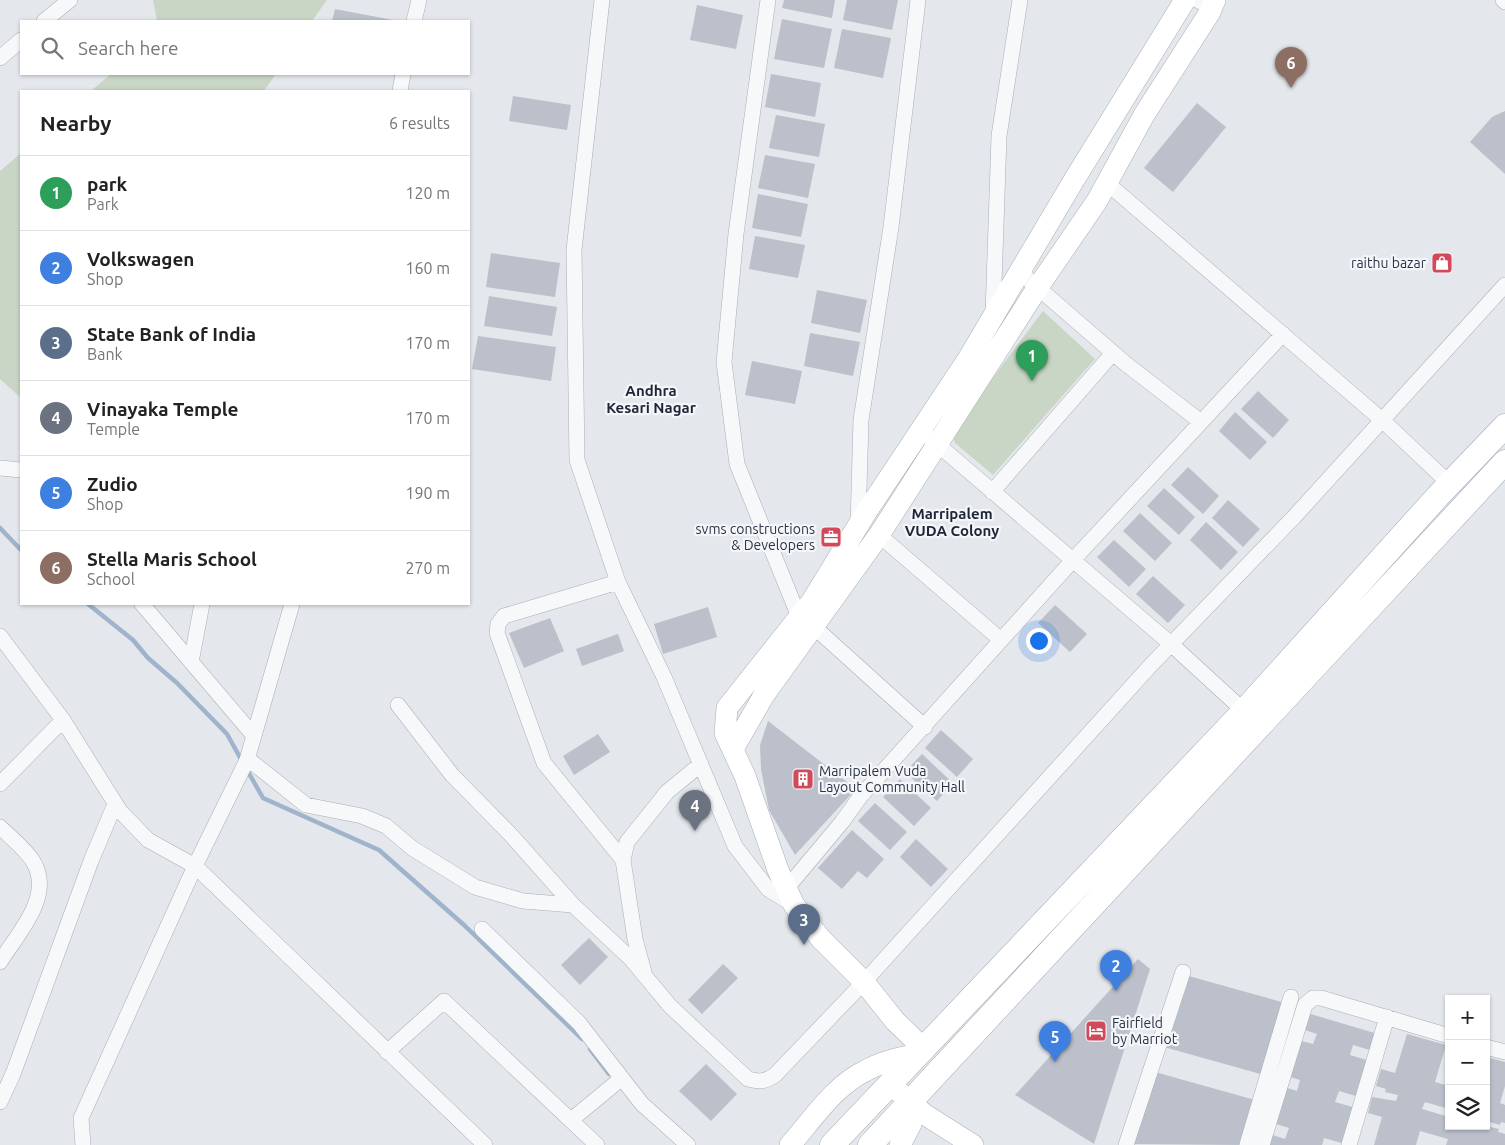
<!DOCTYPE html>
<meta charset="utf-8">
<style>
body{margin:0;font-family:Ubuntu,sans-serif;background:#f6f6f6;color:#222}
.controls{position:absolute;right:15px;bottom:15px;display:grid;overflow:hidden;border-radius:0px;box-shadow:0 1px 4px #0004}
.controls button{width:45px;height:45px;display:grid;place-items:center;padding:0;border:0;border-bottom:1px solid #e0e0e0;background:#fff;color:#222;font:25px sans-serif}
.you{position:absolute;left:1038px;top:640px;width:18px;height:18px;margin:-12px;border:4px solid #fff;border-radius:50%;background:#1a73e8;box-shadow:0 0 0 8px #1a73e833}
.badge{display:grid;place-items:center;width:32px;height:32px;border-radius:50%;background:#d1495b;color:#fff;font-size:16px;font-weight:700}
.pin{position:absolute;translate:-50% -41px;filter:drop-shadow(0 1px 2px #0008)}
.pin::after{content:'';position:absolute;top:26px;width:18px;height:15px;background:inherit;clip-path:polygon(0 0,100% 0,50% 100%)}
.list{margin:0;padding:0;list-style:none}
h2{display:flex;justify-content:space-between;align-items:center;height:65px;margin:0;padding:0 20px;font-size:21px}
h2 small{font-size:16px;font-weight:400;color:#767676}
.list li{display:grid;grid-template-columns:32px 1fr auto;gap:15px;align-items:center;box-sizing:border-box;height:75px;padding:0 20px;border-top:1px solid #e0e0e0}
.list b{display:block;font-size:19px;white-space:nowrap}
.list p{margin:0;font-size:16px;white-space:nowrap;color:#767676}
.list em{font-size:16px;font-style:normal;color:#767676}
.icon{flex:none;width:28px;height:28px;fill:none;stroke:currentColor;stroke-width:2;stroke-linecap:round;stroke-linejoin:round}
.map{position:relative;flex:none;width:1505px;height:1145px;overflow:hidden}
.search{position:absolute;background:#fff;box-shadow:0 1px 4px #0004;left:20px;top:20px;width:450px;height:55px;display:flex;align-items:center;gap:12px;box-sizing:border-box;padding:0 18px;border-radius:0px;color:#767676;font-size:19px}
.panel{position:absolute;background:#fff;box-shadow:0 1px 4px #0004;left:20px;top:90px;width:450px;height:515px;border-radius:0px}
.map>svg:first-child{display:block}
.green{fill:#c9d6c5}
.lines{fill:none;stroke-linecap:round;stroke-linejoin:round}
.stream{stroke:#9fb4cc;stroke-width:4.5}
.building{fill:#bbc0ca}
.street-casing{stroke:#a9aeb7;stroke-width:16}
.secondary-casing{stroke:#a9aeb7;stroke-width:22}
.primary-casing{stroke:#a3abb8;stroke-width:25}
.street{stroke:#f7f8fa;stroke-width:15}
.secondary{stroke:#fff;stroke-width:21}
.primary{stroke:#fff;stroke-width:24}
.labels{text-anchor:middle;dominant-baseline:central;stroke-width:4.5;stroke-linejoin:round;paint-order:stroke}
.poi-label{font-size:14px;fill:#2b3445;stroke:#f4f6f9;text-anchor:end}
.neighbourhood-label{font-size:15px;font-weight:bold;fill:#1d2536;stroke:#f4f6f9}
</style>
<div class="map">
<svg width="1505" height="1145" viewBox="0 0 1505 1145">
<rect width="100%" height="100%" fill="#e4e7ec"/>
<path class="green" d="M153,0H327L312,21H157Z
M111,74H276L264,91H91Z
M21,153V398L0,379V171Z
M1043,311L1095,359L993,475L955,443L953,437L973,404Z"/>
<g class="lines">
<path class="stream" d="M0,528L21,550
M88,604L133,640L148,658L177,683L227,734L242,761
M247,770L263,798L379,850L464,925L582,1039
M590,1049L609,1074"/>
</g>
<path class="building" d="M784,0H835L832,18L782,8Z
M847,0H898L892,30L843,20Z
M697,5L743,15L736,49L690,40Z
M335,9L393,20V21H332Z
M782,19L832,29L824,68L774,59Z
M842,29L891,38L883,78L834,68Z
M771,74L821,83L815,117L765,107Z
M513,96L571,105L567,130L509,121Z
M1197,103L1226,127L1173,192L1144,168Z
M1505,111V174L1470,142L1492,117Z
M776,115L825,124L819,157L769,148Z
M765,155L815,164L808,198L758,188Z
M758,194L808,204L801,237L752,228Z
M755,236L805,245L798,278L749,269Z
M491,253L560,263L555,297L486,287Z
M817,290L867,300L860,333L811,323Z
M489,296L557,307L552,336L484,326Z
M810,333L860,342L853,376L804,366Z
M478,336L556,347L551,381L472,369Z
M752,361L802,371L795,404L745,395Z
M1258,391L1289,420L1273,438L1241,409Z
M1235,412L1267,442L1250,460L1219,431Z
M1188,467L1219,496L1203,514L1171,485Z
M1164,488L1195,517L1179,535L1147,506Z
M1228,500L1260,529L1243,547L1212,518Z
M1140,513L1172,543L1155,561L1123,531Z
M1206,522L1238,552L1221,570L1190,540Z
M1114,540L1146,569L1129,587L1097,557Z
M1153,576L1185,605L1168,623L1136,594Z
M1055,605L1087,634L1070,652L1038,623Z
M708,607L717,637L663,654L654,624Z
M550,618L564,651L524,668L509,633Z
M618,634L624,651L582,666L576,649Z
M768,721L856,789L795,855L769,810L761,769L760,745Z
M941,730L973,759L957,777L925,748Z
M598,734L610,752L574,775L563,756Z
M922,754L953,783L937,801L905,772Z
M900,779L931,808L914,826L883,797Z
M875,803L907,832L890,850L858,821Z
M852,830L884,859L867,878L858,871L842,889L818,868Z
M916,839L948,869L931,887L900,857Z
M589,938L608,957L580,985L561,965Z
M1138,959L1150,969L1094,1144L1015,1095Z
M723,964L738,978L702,1014L688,1000Z
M1185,975L1285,1003L1264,1075L1164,1047Z
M1307,1013L1378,1034L1373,1051L1353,1045L1350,1055L1370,1061L1359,1097L1339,1091L1335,1102L1356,1108L1345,1144L1324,1138L1322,1145H1266L1269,1134L1285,1139L1289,1128L1273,1123L1284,1087L1297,1091L1300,1080L1287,1076L1298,1040L1313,1044L1317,1034L1302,1029Z
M1407,1034L1446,1045L1435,1082L1449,1086V1109L1425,1102L1422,1109L1449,1117V1126H1486L1499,1129L1498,1132L1505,1134V1145H1446L1448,1139L1420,1131L1416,1145H1374L1382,1117L1368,1113L1372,1097L1396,1101L1398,1095L1385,1092L1386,1089L1376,1086L1381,1069L1395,1073Z
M1486,1057L1505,1062V1086L1500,1103L1505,1105V1123L1501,1122L1500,1125L1486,1121Z
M706,1064L737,1094L711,1121L679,1091Z
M1155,1072L1255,1100L1242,1145L1134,1144Z"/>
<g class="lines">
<g class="street-casing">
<path id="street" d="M602,0L574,250L577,460L618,582L664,677L735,846L768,889L794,905
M768,0L736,234L724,362L737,464L799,617
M1197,0L1212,8
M1503,0L1505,2
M44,21L70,0
M414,21L419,0
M0,58L21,40
M400,91L403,74
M1107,183L1382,420L1450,484
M1021,273L1126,364L1201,422
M993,314L999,136L1020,0
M930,438L1171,644L1244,711
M0,468L21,470
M992,492L1113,353
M858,525L861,420L891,227L918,0
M879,535L1001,640
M618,582L504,616L498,624L497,633L544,763L623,860
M142,604L254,736
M813,626L925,727
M0,636L63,720L120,811L148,840L195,866L485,1145
M191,662L202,604
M398,705L452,775L511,835L573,905
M248,759L306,805L362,816L386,826L412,848L475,887L523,901L573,905L630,958L670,1006L748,1079C759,1082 765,1082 775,1075L864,982L1151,665L1294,517L1505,285
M0,784L63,720
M0,827C11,838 27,850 34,863C53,897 18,933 0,962
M786,889L842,822L860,797L1073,560L1283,334
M482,929L579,1023L642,1104L688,1145
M644,972L635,939L623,860L627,842L667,792L701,764
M1486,1047L1505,1052
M387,1052L444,1001L597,1145
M0,1102L13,1074L91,861L115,804
M571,1120L622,1078
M83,1145L81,1118L195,866L247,760L292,604
M1126,1145L1183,972
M1247,1145L1291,997
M1262,1145L1305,1005L1313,998H1321L1449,1036
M1349,1145L1387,1017"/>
</g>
<g class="secondary-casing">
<path id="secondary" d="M733,749L764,695L879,535L1038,287L1097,201L1144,115L1210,12L1215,0
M923,1048L895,1021L864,982L821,939L794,905L778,870L745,776L725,733L727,708L812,601L867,511L968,359L1074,180L1185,0
M890,1084L924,1114L973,1145
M790,1145C812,1120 834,1086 865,1071C881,1062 899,1058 917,1054
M900,1145L911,1124L912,1102"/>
</g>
<g class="primary-casing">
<path id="primary" d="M832,1145L1244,711L1438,496L1505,426
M870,1145L1505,462"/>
</g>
<use href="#street" class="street"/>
<use href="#secondary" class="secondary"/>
<use href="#primary" class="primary"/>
</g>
<defs>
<g id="shop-square" transform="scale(1.125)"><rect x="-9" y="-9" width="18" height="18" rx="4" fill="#d1495b" stroke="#f4f6f9"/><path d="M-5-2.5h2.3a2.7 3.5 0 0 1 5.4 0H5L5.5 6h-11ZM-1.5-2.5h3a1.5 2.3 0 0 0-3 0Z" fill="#fff"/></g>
<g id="office-square" transform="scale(1.125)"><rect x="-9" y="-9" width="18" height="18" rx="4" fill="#d1495b" stroke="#f4f6f9"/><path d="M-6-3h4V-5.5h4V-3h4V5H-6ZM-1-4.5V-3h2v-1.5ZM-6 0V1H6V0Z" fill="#fff"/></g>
<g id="building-square" transform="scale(1.125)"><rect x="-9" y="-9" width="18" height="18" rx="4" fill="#d1495b" stroke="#f4f6f9"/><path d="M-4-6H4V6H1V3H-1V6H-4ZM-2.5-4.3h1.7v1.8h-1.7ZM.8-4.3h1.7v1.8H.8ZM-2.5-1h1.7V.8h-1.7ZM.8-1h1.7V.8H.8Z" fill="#fff"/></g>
<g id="hotel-square" transform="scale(1.125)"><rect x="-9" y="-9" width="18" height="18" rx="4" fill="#d1495b" stroke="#f4f6f9"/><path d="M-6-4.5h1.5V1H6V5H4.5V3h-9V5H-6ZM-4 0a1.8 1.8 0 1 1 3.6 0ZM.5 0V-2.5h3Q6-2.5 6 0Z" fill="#fff"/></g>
</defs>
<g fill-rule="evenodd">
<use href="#shop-square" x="1442" y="263"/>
<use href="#office-square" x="831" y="537"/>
<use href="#building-square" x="803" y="779"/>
<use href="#hotel-square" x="1096" y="1031"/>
</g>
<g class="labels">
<g class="poi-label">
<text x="1426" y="263">raithu bazar</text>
<text x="815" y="529">svms constructions<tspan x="815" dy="16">&amp; Developers</tspan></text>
<text x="819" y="771" text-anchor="start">Marripalem Vuda<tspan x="819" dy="16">Layout Community Hall</tspan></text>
<text x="1112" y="1023" text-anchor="start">Fairfield<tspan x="1112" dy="16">by Marriot</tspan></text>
</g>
<g class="neighbourhood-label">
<text x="651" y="390">Andhra<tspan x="651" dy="17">Kesari Nagar</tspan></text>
<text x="952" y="513">Marripalem<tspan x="952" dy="17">VUDA Colony</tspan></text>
</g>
</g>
</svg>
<div class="controls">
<button>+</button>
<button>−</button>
<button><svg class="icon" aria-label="layers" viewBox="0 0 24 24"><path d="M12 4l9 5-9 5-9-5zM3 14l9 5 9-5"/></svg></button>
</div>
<div class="you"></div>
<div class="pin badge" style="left:1032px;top:381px;background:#2e9e5b">1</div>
<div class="pin badge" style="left:1116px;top:991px;background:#3f7fe0">2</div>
<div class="pin badge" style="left:804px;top:945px;background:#5c6f8a">3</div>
<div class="pin badge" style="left:695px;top:831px;background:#6b7280">4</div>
<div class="pin badge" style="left:1055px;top:1062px;background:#3f7fe0">5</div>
<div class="pin badge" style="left:1291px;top:88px;background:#8d6e63">6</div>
<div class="search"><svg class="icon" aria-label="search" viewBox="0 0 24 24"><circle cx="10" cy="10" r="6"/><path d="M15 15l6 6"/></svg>Search here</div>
<section class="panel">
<h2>Nearby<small>6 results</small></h2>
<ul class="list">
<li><span class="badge" style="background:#2e9e5b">1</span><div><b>park</b><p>Park</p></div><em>120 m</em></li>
<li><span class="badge" style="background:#3f7fe0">2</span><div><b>Volkswagen</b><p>Shop</p></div><em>160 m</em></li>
<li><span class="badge" style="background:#5c6f8a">3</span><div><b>State Bank of India</b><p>Bank</p></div><em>170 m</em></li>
<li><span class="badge" style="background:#6b7280">4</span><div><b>Vinayaka Temple</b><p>Temple</p></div><em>170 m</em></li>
<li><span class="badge" style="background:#3f7fe0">5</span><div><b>Zudio</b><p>Shop</p></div><em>190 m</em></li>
<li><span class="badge" style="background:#8d6e63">6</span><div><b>Stella Maris School</b><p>School</p></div><em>270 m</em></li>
</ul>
</section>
</div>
